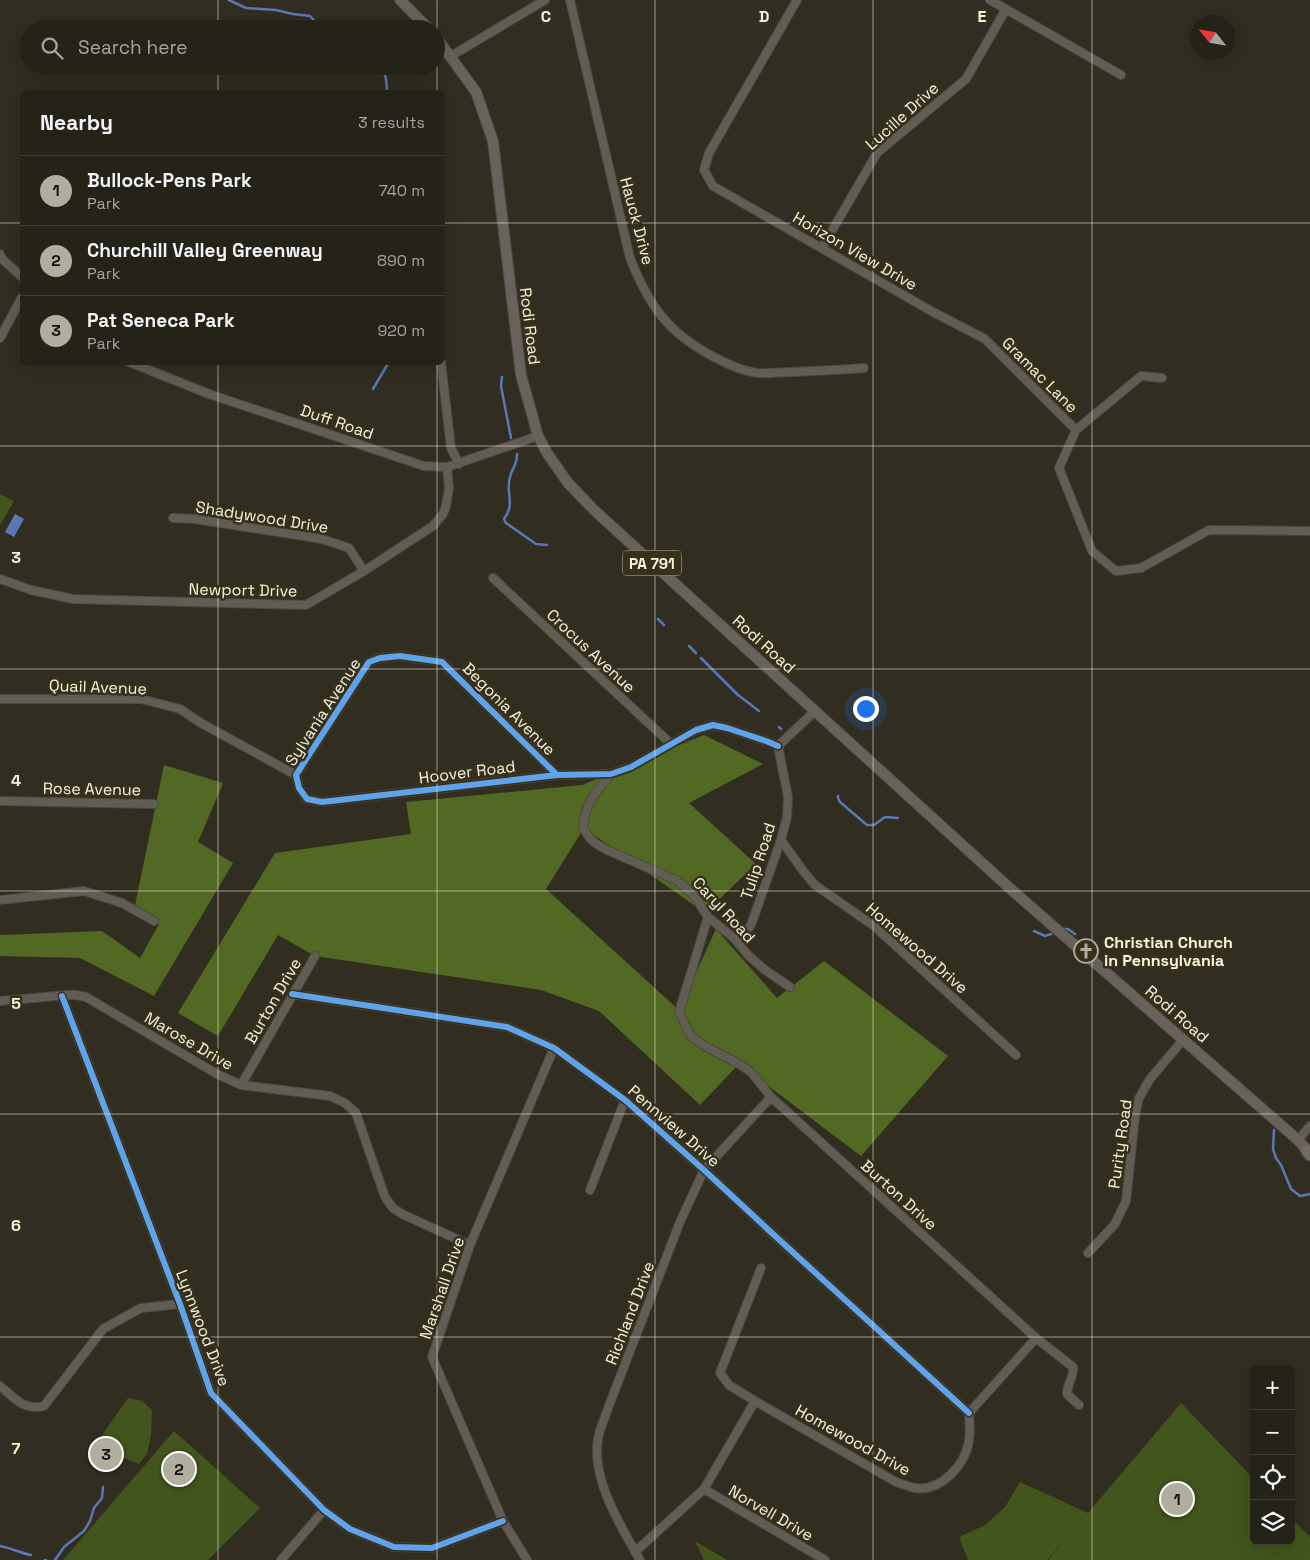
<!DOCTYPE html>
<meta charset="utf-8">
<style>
body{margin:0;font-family:"Space Grotesk",sans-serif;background:#312f25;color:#f1f3f6}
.controls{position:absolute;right:15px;bottom:15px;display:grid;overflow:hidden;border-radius:8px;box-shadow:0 5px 20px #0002}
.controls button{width:45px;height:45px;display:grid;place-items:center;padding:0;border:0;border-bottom:1px solid #423f37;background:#252218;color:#f1f3f6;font:25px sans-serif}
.compass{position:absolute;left:1190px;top:15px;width:45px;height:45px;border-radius:50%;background:#252218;box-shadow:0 5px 20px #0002;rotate:301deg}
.you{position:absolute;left:865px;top:708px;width:18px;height:18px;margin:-12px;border:4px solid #fff;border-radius:50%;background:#1a73e8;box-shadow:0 0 0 8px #1a73e833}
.badge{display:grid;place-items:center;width:32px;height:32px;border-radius:50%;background:#b1aea0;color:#111;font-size:16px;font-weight:700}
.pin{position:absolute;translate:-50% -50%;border:2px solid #fff;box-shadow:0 1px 5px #0006}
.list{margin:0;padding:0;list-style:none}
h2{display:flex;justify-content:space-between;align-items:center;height:65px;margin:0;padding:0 20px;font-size:21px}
h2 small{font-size:16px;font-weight:400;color:#a3a4a2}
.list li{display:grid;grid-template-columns:32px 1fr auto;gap:15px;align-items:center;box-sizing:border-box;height:70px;padding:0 20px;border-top:1px solid #423f37}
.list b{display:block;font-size:19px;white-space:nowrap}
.list p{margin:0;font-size:16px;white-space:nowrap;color:#a3a4a2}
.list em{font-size:16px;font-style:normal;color:#a3a4a2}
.icon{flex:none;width:28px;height:28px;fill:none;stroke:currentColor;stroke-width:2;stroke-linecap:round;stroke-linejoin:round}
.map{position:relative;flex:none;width:1310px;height:1560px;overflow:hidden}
.search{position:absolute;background:#252218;box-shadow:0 5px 20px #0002;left:20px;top:20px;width:425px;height:55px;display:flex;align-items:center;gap:12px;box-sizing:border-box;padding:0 18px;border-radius:28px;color:#a3a4a2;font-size:19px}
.panel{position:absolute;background:#252218;box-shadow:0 5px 20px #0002;left:20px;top:90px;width:425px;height:275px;border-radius:8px}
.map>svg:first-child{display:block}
.green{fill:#41551c}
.forest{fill:#516922}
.water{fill:#5978b5}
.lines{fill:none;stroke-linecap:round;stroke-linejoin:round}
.stream{stroke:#5978b5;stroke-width:2.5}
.minor-casing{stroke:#4c493f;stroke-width:10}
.major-casing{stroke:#4c493f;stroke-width:12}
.highway-casing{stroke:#4c493f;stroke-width:14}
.minor{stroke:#615d54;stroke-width:8}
.major{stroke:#69625c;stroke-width:10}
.highway{stroke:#746964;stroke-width:11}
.cycleway-casing{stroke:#37311a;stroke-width:9}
.cycleway{stroke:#60a3ed;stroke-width:6}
.grid{fill:none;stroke:#f6f3e5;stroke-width:1;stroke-opacity:0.55}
.labels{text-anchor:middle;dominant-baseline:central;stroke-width:5;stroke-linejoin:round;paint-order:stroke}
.shield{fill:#37311a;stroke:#bdb9a8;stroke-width:1}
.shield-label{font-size:15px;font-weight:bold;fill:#f6f3e5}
.street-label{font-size:16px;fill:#f6f3e5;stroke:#37311a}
.poi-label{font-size:16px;font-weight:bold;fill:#f6f3e5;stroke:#37311a;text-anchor:start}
.grid-label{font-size:16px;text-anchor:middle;font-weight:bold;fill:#f6f3e5;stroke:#37311a;stroke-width:5;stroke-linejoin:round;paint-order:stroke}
</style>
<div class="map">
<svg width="1310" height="1560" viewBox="0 0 1310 1560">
<rect width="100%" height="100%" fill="#312d20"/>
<path class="green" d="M0,494L14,501L0,525Z
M128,1398L142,1401L152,1410L151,1435L147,1454L139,1464L98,1447L97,1442Z
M1181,1403L1254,1479V1541H1291V1518L1310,1537V1560H1048L1069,1535L1047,1560H968L959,1537L985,1525L1005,1507L1020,1482L1088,1513Z
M174,1431L260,1508L208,1560H63Z
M695,1541L727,1560H704Z"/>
<path class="forest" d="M704,735L763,764L689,803L756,864L705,913L584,828L546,889L679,1010L716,929L777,998L824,961L948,1056L861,1156L739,1064L700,1105L599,1011L541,990L315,956L278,935L218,1036L178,1013L275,853L411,834L406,802L582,785Z
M164,765L223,783L198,842L233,863L154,996L80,958L0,956V935L102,931L140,958L159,924L134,910Z"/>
<path class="water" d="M15,514L24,519L14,537L5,532Z"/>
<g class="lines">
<path class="stream" d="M229,0L246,8L276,10L293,14L310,16L322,29
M373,66C388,73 386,77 387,92
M502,377L501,386L511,438
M373,389L389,362
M517,454C517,467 512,467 510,477C505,493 516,503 504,519L506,523L536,544L547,545
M658,619L664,625
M689,646L696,653
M701,658L738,695L759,711
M779,727L781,729
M838,796V798L840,802L867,825H874L885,817L898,818
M1063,929H1068L1075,934
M1034,931L1045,936L1051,934
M1274,1130L1273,1149L1276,1158L1281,1165L1291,1189L1300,1196L1310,1194
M0,1546C11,1548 20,1553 31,1555
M45,1560H46
M55,1560L64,1547L84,1531L90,1521L94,1508L102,1498L103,1487"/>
<g class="minor-casing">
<path id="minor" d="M570,0L630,258C649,306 668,333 714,357C727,364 743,371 757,373C768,374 781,372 791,372C816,371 840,370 864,368
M797,0L709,153L704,170L713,186L933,312L985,339L1076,430
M990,0L1121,75
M451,56L545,0
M822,248L877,153L966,79L1006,9
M0,254L2,259L22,277
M0,338L22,297
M129,362L209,394L424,466L447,467L538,436
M441,362L451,448L459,464
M1162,378L1141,376L1076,430L1059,468L1092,551L1116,571L1141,568L1209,530L1310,531
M173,518L195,519L322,539L349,548L364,571
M493,578L671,744
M0,579L31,590L73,599L306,605L364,571L433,526L443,514L446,506L449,488L447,467
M0,699H141L180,709L201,723L296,775
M611,774C596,792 585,803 583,828L589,837L595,843L607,850L678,881L695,897L708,917L735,939L748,955L765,970L790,987
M557,775L442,662L400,656L380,658L369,662L296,775L299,788L307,799L322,802L557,775L611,774L631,767L696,730L713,725L727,728L766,741L778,746
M0,801L154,804
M781,840L804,872L815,885L874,926L1016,1055
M0,900L84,891L122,903L154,921
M708,917L679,1012L691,1036L703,1045L739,1064L751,1072L771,1097L1036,1338L1073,1367C1074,1377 1067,1384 1067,1394L1079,1405
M735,939L741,937L751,925L781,840L787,817L788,797L778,746L815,711
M292,994L507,1027L554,1048L625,1100L704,1170L774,1235L969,1413
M62,996L180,1304L211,1393L324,1510L350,1529L394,1547L432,1548L503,1521
M0,1001L67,995H76L86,997L217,1074L241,1085L330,1096L345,1103L356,1113L385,1197L393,1208L402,1214L470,1245
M241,1085L315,956
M1298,1140L1310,1126
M590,1190L625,1100
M1088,1253L1115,1224L1126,1201L1135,1116L1139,1098L1150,1079L1183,1040
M761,1268L720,1373L729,1385L755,1401L896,1482C902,1484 909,1487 915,1488C941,1492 965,1465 969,1441C971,1432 969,1422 969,1413L1036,1338
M0,1386C15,1398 23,1411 44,1406L103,1329L141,1308L180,1304
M704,1489L825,1560
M635,1552L704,1489L755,1401
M281,1560L324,1510
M527,1560L503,1521L432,1357L470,1245L554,1048
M640,1560C620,1525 591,1479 598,1438C600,1428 605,1418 608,1408L680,1222L704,1170L771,1097"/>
</g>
<g class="major-casing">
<path id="major" d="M400,0L429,29
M436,37L476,92L493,141L521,375L538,436L547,453L568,483L594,510L1014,892L1298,1140L1310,1154"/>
</g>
<g class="highway-casing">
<path id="highway" d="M1307,1151L1310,1155"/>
</g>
<use href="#minor" class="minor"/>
<use href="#major" class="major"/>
<use href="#highway" class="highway"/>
<g class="cycleway-casing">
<path id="cycleway" d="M557,775L442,662L400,656L380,658L369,662L296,775L299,788L307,799L322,802L557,775L611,774L631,767L696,730L713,725L727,728L766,741L778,746
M292,994L507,1027L554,1048L625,1100L704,1170L774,1235L969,1413
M62,996L180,1304L211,1393L324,1510L350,1529L394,1547L432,1548L503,1521"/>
</g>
<use href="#cycleway" class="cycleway"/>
</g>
<path class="grid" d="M218,0V29M437,0V92M655,0V1560M873,0V1560M1092,0V1560M218,66V92M0,223H22M442,223H1310M218,362V1560M437,362V1560M0,446H1310M0,669H1310M0,891H1310M0,1114H1310M0,1337H1310"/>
<defs>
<g id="church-ring" transform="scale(1.25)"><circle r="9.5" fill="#37311a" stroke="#b1aea0" stroke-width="1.5"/><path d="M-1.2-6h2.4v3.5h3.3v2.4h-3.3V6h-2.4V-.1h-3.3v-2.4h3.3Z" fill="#b1aea0"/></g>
</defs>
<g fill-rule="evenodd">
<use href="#church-ring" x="1086" y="951"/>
</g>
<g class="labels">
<rect class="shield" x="623" y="550.5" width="58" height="25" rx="4"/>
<g class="shield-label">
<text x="652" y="563">PA 791</text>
</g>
<g class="street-label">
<text transform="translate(902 116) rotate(-42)">Lucille Drive</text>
<text transform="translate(637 221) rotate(75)">Hauck Drive</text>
<text transform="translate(855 251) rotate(30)">Horizon View Drive</text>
<text transform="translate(530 326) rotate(83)">Rodi Road</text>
<text transform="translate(1040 375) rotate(45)">Gramac Lane</text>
<text transform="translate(337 422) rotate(19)">Duff Road</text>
<text transform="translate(262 517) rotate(9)">Shadywood Drive</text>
<text transform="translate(243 590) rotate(1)">Newport Drive</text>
<text transform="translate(764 644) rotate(42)">Rodi Road</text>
<text transform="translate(591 651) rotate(43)">Crocus Avenue</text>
<text transform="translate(98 687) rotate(2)">Quail Avenue</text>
<text transform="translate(509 709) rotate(45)">Begonia Avenue</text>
<text transform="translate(323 712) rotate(-57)">Sylvania Avenue</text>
<text transform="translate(467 772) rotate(-7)">Hoover Road</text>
<text transform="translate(92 789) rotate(1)">Rose Avenue</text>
<text transform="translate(758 861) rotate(-72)">Tulip Road</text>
<text transform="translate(724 910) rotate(47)">Caryl Road</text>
<text transform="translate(917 948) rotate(41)">Homewood Drive</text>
<text transform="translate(273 1001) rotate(-60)">Burton Drive</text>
<text transform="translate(1177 1014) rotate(41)">Rodi Road</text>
<text transform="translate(189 1041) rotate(30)">Marose Drive</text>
<text transform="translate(674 1126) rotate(41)">Pennview Drive</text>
<text transform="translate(1120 1144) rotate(-82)">Purity Road</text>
<text transform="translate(899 1195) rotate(42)">Burton Drive</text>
<text transform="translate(442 1288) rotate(-71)">Marshall Drive</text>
<text transform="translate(630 1313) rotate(-69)">Richland Drive</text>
<text transform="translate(203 1328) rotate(69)">Lynnwood Drive</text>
<text transform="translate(853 1440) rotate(29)">Homewood Drive</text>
<text transform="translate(771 1513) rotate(30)">Norvell Drive</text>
</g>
<g class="poi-label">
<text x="1104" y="942">Christian Church<tspan x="1104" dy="18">in Pennsylvania</tspan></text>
</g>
</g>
<g class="grid-label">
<text x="546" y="22">C</text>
<text x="764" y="22">D</text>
<text x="982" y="22">E</text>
<text x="16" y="563">3</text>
<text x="16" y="786">4</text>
<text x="16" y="1009">5</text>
<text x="16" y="1231">6</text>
<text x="16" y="1454">7</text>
</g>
</svg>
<div class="controls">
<button>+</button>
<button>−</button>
<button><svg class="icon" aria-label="locate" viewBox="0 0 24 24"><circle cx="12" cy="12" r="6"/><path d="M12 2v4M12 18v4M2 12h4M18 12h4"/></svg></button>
<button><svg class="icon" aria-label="layers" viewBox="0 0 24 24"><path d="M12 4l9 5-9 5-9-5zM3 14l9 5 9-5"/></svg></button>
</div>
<svg class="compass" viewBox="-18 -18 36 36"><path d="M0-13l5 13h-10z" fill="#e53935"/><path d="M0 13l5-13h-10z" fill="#a3a4a2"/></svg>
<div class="you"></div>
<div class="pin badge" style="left:1177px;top:1499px">1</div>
<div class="pin badge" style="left:179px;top:1469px">2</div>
<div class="pin badge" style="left:106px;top:1454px">3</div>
<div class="search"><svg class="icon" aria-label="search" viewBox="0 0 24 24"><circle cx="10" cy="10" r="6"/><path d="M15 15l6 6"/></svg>Search here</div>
<section class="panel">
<h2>Nearby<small>3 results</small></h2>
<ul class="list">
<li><span class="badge">1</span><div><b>Bullock-Pens Park</b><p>Park</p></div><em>740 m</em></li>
<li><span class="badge">2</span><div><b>Churchill Valley Greenway</b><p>Park</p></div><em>890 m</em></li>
<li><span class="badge">3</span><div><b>Pat Seneca Park</b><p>Park</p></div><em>920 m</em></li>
</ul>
</section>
</div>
